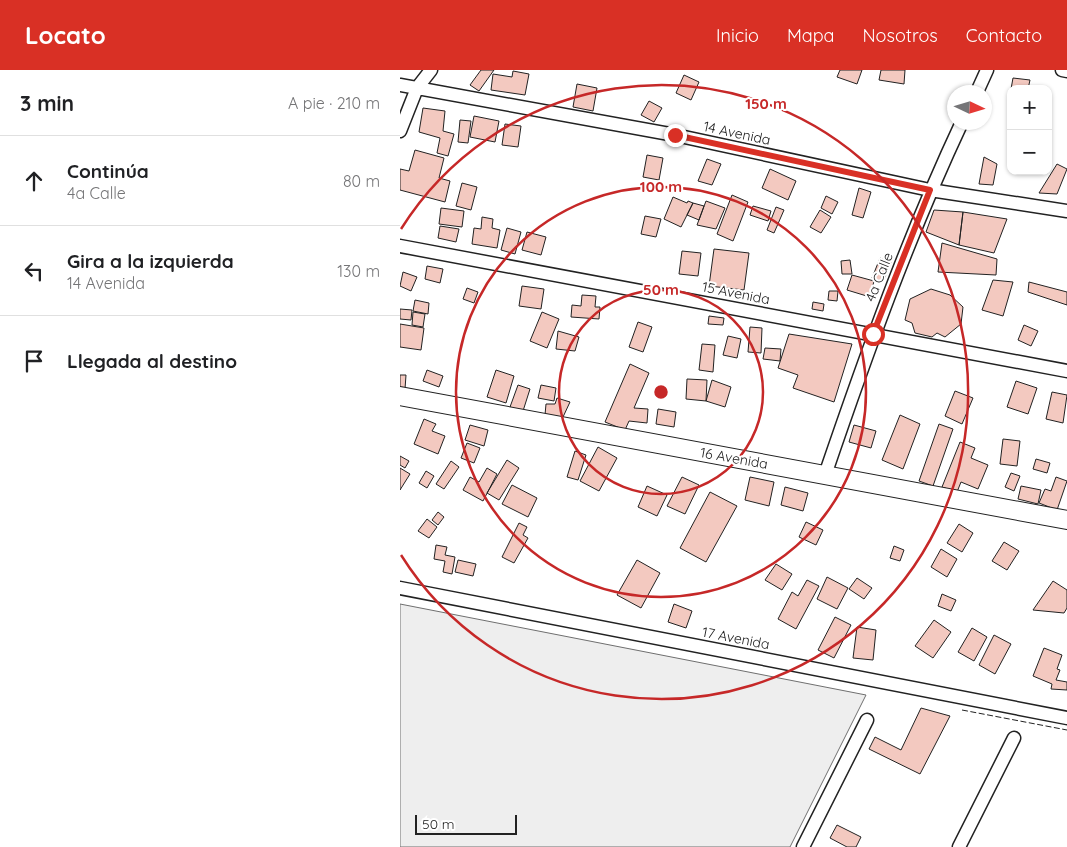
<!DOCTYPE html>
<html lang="es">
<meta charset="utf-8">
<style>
body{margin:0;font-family:Quicksand,sans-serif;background:#f6f6f6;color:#202124}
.controls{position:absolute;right:15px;top:15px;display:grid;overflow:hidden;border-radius:10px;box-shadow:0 1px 4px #0004}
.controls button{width:45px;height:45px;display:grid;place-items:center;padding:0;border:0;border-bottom:1px solid #e0e0e0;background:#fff;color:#202124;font:25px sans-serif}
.compass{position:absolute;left:547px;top:15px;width:45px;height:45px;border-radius:50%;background:#fff;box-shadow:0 1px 4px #0004;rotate:94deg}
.scale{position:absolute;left:15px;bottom:12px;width:102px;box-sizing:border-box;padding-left:5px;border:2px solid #222;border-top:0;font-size:14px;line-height:18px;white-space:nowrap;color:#222;-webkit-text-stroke:4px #fff;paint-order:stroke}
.stop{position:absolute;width:15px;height:15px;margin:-11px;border:4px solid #d93025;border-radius:50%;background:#fff}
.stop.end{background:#d93025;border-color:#fff;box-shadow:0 1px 5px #0008}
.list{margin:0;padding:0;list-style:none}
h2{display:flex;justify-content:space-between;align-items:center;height:65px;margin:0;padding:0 20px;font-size:21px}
h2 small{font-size:16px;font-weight:400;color:#757577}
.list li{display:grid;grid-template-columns:32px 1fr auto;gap:15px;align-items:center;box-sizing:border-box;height:90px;padding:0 20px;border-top:1px solid #e0e0e0}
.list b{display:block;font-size:19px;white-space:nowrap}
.list p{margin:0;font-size:16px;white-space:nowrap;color:#757577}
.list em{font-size:16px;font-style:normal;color:#757577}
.icon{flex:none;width:28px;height:28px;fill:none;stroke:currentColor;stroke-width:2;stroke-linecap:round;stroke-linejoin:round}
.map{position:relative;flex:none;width:667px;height:777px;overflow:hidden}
header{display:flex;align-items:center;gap:30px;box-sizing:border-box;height:70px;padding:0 25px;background:#d93025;color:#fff}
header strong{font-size:24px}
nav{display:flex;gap:28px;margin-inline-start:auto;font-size:18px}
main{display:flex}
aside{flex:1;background:#fff}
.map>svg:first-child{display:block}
.green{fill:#eee;stroke:#6f6f6f}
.building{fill:#f3c9c0;stroke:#222}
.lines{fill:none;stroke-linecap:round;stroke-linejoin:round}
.minor-casing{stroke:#222;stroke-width:15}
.secondary-casing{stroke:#222;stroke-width:20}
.minor{stroke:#fff;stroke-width:12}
.secondary{stroke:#fff;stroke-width:18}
.fence{stroke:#222;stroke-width:1;stroke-dasharray:6 2.5;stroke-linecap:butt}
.route{stroke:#d93025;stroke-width:6}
.ring{fill:none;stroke:#c62828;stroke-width:2.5}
.labels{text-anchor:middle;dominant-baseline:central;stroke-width:4;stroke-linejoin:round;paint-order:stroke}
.street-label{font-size:14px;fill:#222;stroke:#fff}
.centre{fill:#c62828;stroke:#fff;stroke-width:2.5}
.ring-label{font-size:15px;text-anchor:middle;font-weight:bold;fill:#c62828;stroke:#fff;stroke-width:4;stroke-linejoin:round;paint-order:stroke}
</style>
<header>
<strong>Locato</strong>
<nav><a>Inicio</a><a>Mapa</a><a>Nosotros</a><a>Contacto</a></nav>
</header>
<main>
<aside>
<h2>3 min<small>A pie · 210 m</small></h2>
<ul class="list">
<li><svg class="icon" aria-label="ahead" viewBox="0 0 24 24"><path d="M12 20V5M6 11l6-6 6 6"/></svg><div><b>Continúa</b><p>4a Calle</p></div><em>80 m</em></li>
<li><svg class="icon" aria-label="left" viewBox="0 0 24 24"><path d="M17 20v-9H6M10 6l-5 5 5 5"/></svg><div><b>Gira a la izquierda</b><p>14 Avenida</p></div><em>130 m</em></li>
<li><svg class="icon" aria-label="arrive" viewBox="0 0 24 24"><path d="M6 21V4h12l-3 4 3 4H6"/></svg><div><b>Llegada al destino</b></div></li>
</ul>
</aside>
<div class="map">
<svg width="667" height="777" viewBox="0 0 667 777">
<rect width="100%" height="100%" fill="#fff"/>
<path class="green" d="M0,534L466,625L390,777H0Z"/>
<path class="building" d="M81,0H94L79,21L70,15Z
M440,0H462L457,14L437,7Z
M481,0H505L504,14L479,10Z
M113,1L129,4L125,25L91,20L93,4L112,7Z
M284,5L299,12L291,30L276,23Z
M613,8L630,10L628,19H611Z
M177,14L197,18L193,41L173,37Z
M249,31L262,38L254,52L241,45Z
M23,38L45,41L43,61L54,64L48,86L37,83L40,68L19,62Z
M74,46L99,51L95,72L70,67Z
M60,50L71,51L68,73L58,72Z
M105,54L121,56L118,77L102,75Z
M15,80L44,88L39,108L50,111L45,132L0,120V99L9,101Z
M247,85L263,88L259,110L243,107Z
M584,87L597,94L593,115L579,114Z
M307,89L321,94L312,115L298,111Z
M657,94L667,99L657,124L639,123Z
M370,99L396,111L388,130L362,118Z
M62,113L77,117L71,140L56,136Z
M459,118L471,122L463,148L452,145Z
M332,125L348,132L333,171L317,164Z
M426,126L438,132L432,144L421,138Z
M273,127L287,133L288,131L293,133L281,157L264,149Z
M306,131L325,138L316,159L297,155Z
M293,133L304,136L299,150L287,145Z
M353,136L371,141L368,151L350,145Z
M376,137L384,140L374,163L367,160Z
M41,138L64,141L62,157L39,154Z
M420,140L431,147L421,163L410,157Z
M534,140L563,142L559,175L526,162Z
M563,142L607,149L594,183L559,175Z
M245,146L261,149L256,167L241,164Z
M82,147L93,149L92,158L100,160L97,178L72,174L74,158L81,159Z
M40,156L59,159L56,172L38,168Z
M107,158L121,162L115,184L101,180Z
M127,162L146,167L141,185L122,180Z
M542,173L597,189L596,205L538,202Z
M314,179L349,183L344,220L309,216Z
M282,181L301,183L298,206L279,204Z
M480,188L491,192L483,212L472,208Z
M450,190L452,204H442L441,191Z
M27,196L43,199L40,213L25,209Z
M3,202L17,207L11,221L0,216Z
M452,205L474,211L470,227L447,220Z
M593,210L613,212L603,246L582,240Z
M629,212L667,222V235L628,222Z
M122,216L144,219L141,239L119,236Z
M67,218L78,222L74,233L63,229Z
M531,219L550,225L563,237L561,254L545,267L537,263L532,267L515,263L512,253L505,250L510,229Z
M429,221H438L437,231L428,230Z
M182,225L196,226L195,237H200L199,249L171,247L172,235L181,236Z
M15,230L29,233L28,244L13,241Z
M413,232L424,234L423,241L412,239Z
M0,239L12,240L11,250L0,249Z
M13,242L25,244L23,257L12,255Z
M142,242L159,249L147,278L130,271Z
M309,246L324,248L323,255L308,254Z
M238,252L252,257L243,282L229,277Z
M0,254L24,258L21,280L0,277Z
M624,255L638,261L631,276L618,270Z
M350,257L362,258L361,283L348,282Z
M158,261L179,267L175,281L156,279Z
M389,264L452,274L434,332L393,318L398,305L378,298Z
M328,266L341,269L337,288L323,285Z
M302,274L315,275L313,302L299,300Z
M365,278L381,279L380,291L363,289Z
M230,294L249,303L234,338L248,339L247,353L229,351L225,360L205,352Z
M27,300L43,306L39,317L23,311Z
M96,300L114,306L106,333L87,327Z
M0,305H6L5,319L0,318Z
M287,309L307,310L306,331L286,329Z
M312,310L331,317L325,337L306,331Z
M616,311L637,318L628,344L607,337Z
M118,315L130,319L123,341L110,337Z
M141,315L156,318L154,331L138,328Z
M555,321L573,328L562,354L545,346Z
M652,322L667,325L663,353L646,349Z
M157,328L170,332L163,347L145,345L146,334H155Z
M258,339L276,342L274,357L256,354Z
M500,345L520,354L503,399L482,390Z
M24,349L36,354L32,361L45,366L38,384L14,374Z
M539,354L553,359L533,416L519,411Z
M70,355L88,360L84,376L65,370Z
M454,355L476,361L471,378L449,372Z
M603,369L620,371L617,396L600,394Z
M560,372L575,378L571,388L588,395L578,419L561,412L557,422L542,417Z
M67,373L80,378L74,393L61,388Z
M198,377L217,388L199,421L180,411Z
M175,381L186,385L178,410L167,407Z
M0,386L9,391L5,398L0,395Z
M636,389L650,393L647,403L633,399Z
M107,390L119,398L99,430L87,423Z
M51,391L59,397L44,419L36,414Z
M0,398L10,404L0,420Z
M87,398L97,404L83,431L63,420L70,407L79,412Z
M26,401L34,406L27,418L19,413Z
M611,403L620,406L614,421L605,417Z
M282,407L299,415L285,444L267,436Z
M350,407L374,412L369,436L345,430Z
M656,407L667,411L657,440L639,433L645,419L651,421Z
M112,415L137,428L128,447L102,434Z
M247,416L267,425L257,446L238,437Z
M621,416L641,420L638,434L618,429Z
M385,417L408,423L403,441L381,435Z
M310,422L337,436L306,492L280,478Z
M38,442L44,447L38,455L32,450Z
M27,449L37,457L29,468L18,461Z
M406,452L423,460L416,475L399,467Z
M119,453L127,457L123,465L128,468L114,493L102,487Z
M559,454L573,463L562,482L547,473Z
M604,472L619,481L607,500L592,491Z
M36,475L47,477L45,485L55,487L52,504L43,502L45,491L34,489Z
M494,476L504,480L500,491L490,488Z
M541,479L557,489L547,507L531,497Z
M58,490L76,494L73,506L55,502Z
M237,490L260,503L241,538L217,525Z
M376,494L392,504L382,520L365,510Z
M427,507L448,518L437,539L417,529Z
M457,508L472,518L464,529L449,519Z
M407,510L419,516L396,559L378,549L392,522L398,526Z
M653,511L667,520V538L664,543L633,540Z
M542,524L556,530L551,541L538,536Z
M274,534L292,541L286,558L268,552Z
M435,547L451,555L434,588L418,580Z
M534,550L551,562L533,588L515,576Z
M457,557L476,560L473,590L453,588Z
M572,558L587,567L574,591L558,582Z
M594,565L611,574L595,604L579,595Z
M644,578L662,585L657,599L660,600L656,610L667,612V620L651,619L652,614L633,606Z
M521,638L550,646L520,704L469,679L475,667L501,680Z
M437,755L461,767L456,777H447L430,768Z"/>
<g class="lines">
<g class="minor-casing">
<path id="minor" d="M662,0L667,1
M0,15L275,65L530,120L667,141
M577,22L587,0
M0,61L17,18L31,0
M0,176L667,301
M425,405C466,285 508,167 562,52
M0,518L667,648
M403,777L467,650
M559,777L614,668"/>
</g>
<g class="secondary-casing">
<path id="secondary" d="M0,326L667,450"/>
</g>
<use href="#minor" class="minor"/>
<use href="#secondary" class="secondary"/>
<path class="fence" d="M562,640L667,660"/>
</g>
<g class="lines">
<path class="route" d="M275,65L530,120L473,264"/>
</g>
<g class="ring">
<circle cx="261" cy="322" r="102"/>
<circle cx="261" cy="322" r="205"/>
<path d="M1 159A307 307 0 1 1 1 485"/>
</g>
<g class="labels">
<g class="street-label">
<text transform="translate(337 63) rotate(12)">14 Avenida</text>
<text transform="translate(479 207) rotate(-68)">4a Calle</text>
<text transform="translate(336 223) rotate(11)">15 Avenida</text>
<text transform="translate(334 388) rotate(10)">16 Avenida</text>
<text transform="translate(336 568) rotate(11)">17 Avenida</text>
</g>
</g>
<circle cx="261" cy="322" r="8" class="centre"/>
<g class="ring-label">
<text x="366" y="39">150 m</text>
<text x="261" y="122">100 m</text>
<text x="261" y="225">50 m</text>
</g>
</svg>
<div class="controls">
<button>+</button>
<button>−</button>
</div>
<svg class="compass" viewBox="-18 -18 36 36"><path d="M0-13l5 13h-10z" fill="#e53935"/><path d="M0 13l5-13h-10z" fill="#757577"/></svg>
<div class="scale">50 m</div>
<div class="stop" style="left:473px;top:264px"></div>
<div class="stop end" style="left:275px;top:65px"></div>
</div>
</main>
